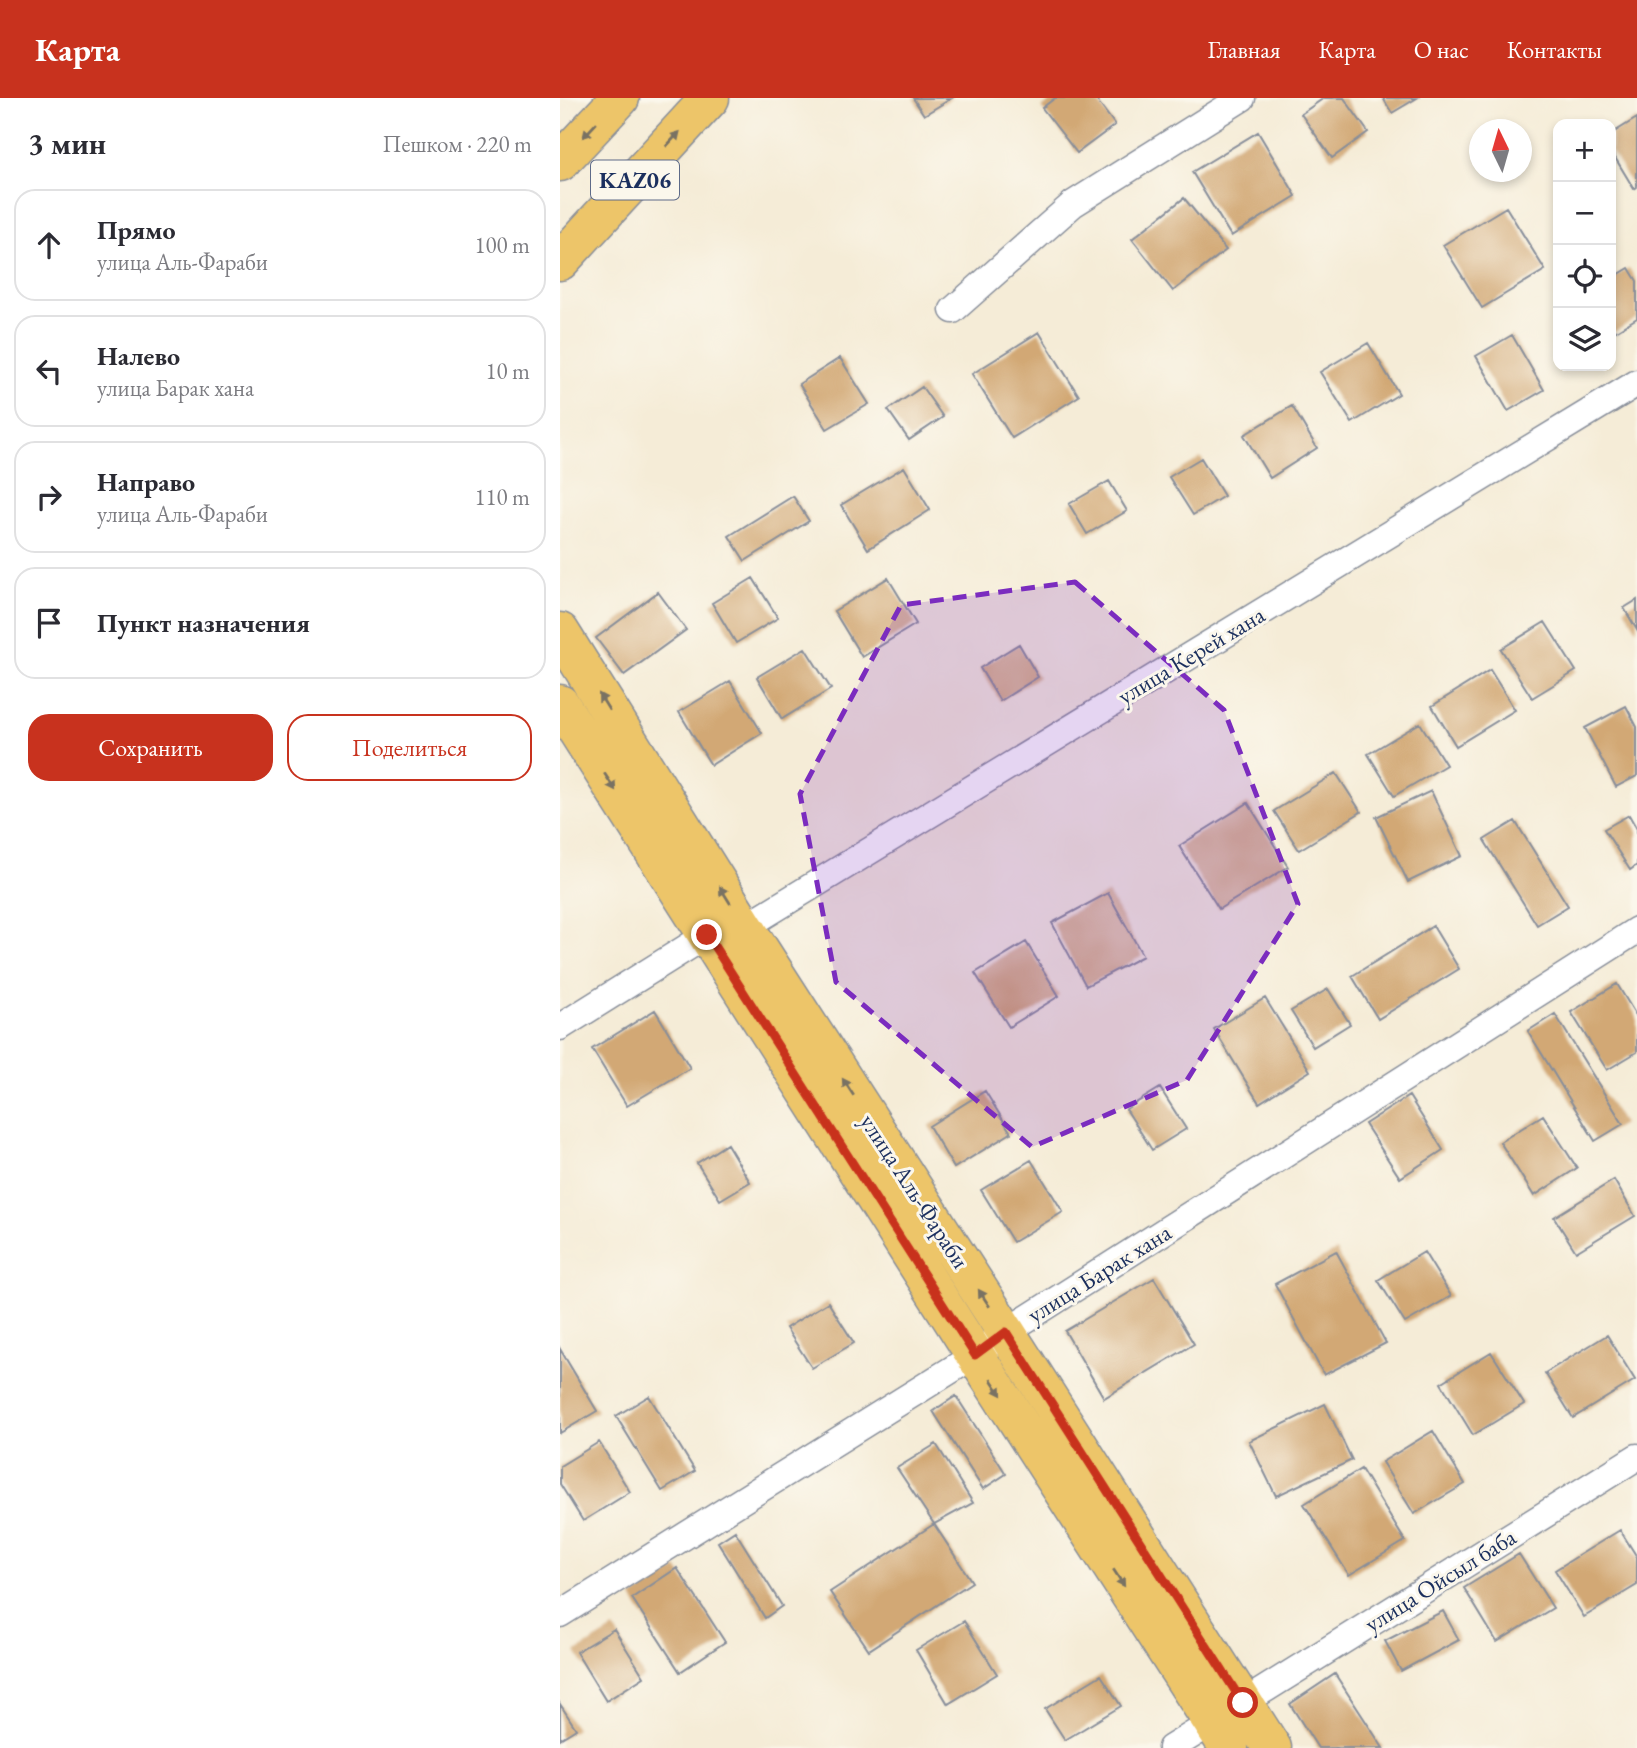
<!DOCTYPE html>
<html lang="ru">
<meta charset="utf-8">
<style>
body{margin:0;font-family:"EB Garamond",serif;background:#f2f2f3;color:#2b2b33}
.controls{position:absolute;right:21px;top:21px;display:grid;overflow:hidden;border-radius:14px;box-shadow:0 4px 10px #0003}
.controls button{width:63px;height:63px;display:grid;place-items:center;padding:0;border:0;border-bottom:2px solid #e1e1e2;background:#fff;color:#2b2b33;font:35px sans-serif}
.compass{position:absolute;left:909px;top:21px;width:63px;height:63px;border-radius:50%;background:#fff;box-shadow:0 4px 10px #0003;rotate:355deg}
.stop{position:absolute;width:21px;height:21px;margin:-16px;border:5px solid #c8321e;border-radius:50%;background:#fff}
.stop.end{background:#c8321e;border-color:#fff;box-shadow:0 2px 7px #0008}
.list{margin:0;padding:0;list-style:none}
h2{display:flex;justify-content:space-between;align-items:center;height:91px;margin:0;padding:0 28px;font-size:30px}
h2 small{font-size:23px;font-weight:400;color:#7c7c81}
.list li{display:grid;grid-template-columns:46px 1fr auto;gap:21px;align-items:center;box-sizing:border-box;height:112px;margin:0 14px 14px;padding:0 14px;border:2px solid #e1e1e2;border-radius:21px}
.list b{display:block;font-size:26px;white-space:nowrap}
.list p{margin:0;font-size:23px;white-space:nowrap;color:#7c7c81}
.list em{font-size:23px;font-style:normal;color:#7c7c81}
.actions{display:flex;gap:14px;padding:21px 28px}
.actions a{flex:1;padding:16px 0;border:2px solid #c8321e;border-radius:21px;text-align:center;font-size:24px;color:#c8321e}
.actions .main{background:#c8321e;color:#fff}
.icon{flex:none;width:38px;height:38px;fill:none;stroke:currentColor;stroke-width:2;stroke-linecap:round;stroke-linejoin:round}
.map{position:relative;flex:none;width:1077px;height:1650px;overflow:hidden}
header{display:flex;align-items:center;gap:42px;box-sizing:border-box;height:98px;padding:0 35px;background:#c8321e;color:#fff}
header strong{font-size:33px}
nav{display:flex;gap:38px;margin-inline-start:auto;font-size:24px}
main{display:flex}
aside{flex:1;background:#fff}
.map>svg:first-child{display:block}
.building{fill:#d2a874}
.lines{fill:none;stroke-linecap:round;stroke-linejoin:round}
.street-casing{stroke:#888e9a;stroke-width:29}
.primary-casing{stroke:#888e9a;stroke-width:41}
.highway-casing{stroke:#888e9a;stroke-width:41}
.street{stroke:#fff;stroke-width:26}
.primary{stroke:#edc569;stroke-width:38}
.highway{stroke:#edc569;stroke-width:38}
.oneway{fill:#797263}
.route{stroke:#c8321e;stroke-width:9}
.marked{fill:#7b2cbf;fill-opacity:0.2;stroke:#7b2cbf;stroke-width:5;stroke-dasharray:14 9;stroke-linejoin:round}
.labels{text-anchor:middle;dominant-baseline:central;stroke-width:6;stroke-linejoin:round;paint-order:stroke}
.shield{fill:#fbf7ec;stroke:#5e6b89;stroke-width:2}
.shield-label{font-size:23px;font-weight:bold;fill:#1b2f5e}
.street-label{font-size:24px;fill:#1b2f5e;stroke:#fbf7ec}
</style>
<header>
<strong>Карта</strong>
<nav><a>Главная</a><a>Карта</a><a>О нас</a><a>Контакты</a></nav>
</header>
<main>
<aside>
<h2>3 мин<small>Пешком · 220 m</small></h2>
<ul class="list">
<li><svg class="icon" aria-label="ahead" viewBox="0 0 24 24"><path d="M12 20V5M6 11l6-6 6 6"/></svg><div><b>Прямо</b><p>улица Аль-Фараби</p></div><em>100 m</em></li>
<li><svg class="icon" aria-label="left" viewBox="0 0 24 24"><path d="M17 20v-9H6M10 6l-5 5 5 5"/></svg><div><b>Налево</b><p>улица Барак хана</p></div><em>10 m</em></li>
<li><svg class="icon" aria-label="right" viewBox="0 0 24 24"><path d="M7 20v-9h11M14 6l5 5-5 5"/></svg><div><b>Направо</b><p>улица Аль-Фараби</p></div><em>110 m</em></li>
<li><svg class="icon" aria-label="arrive" viewBox="0 0 24 24"><path d="M6 21V4h12l-3 4 3 4H6"/></svg><div><b>Пункт назначения</b></div></li>
</ul>
<div class="actions"><a class="main">Сохранить</a><a>Поделиться</a></div>
</aside>
<div class="map">
<svg width="1077" height="1650" viewBox="0 0 1077 1650">
<rect width="100%" height="100%" fill="#fbf7ec"/>
<filter id="ink" filterUnits="userSpaceOnUse"><feTurbulence type="fractalNoise" baseFrequency=".0143" numOctaves="2"/><feDisplacementMap in="SourceGraphic" scale="14" xChannelSelector="R" yChannelSelector="G"/><feConvolveMatrix kernelMatrix="1 2 1 2 8 2 1 2 1" color-interpolation-filters="sRGB"/></filter>
<filter id="wash" filterUnits="userSpaceOnUse"><feTurbulence type="fractalNoise" baseFrequency=".00686" numOctaves="4" result="noise"/><feDisplacementMap in="SourceGraphic" scale="28" xChannelSelector="R" yChannelSelector="G"/><feGaussianBlur stdDeviation="1.57" result="paint"/><feColorMatrix in="noise" values="0 0 0 0 0 0 0 0 0 0 0 0 0 0 0 0 0 1.4 0 .05"/><feComposite in="paint" operator="in"/></filter>
<g filter="url(#wash)">
<rect width="100%" height="100%" fill="#f5ecd7"/>
<g id="blocks">
<path class="building" d="M353,0H392L364,17Z
M495,0H535L555,27L517,55L482,10Z
M764,0H784L808,34L772,60L741,16Z
M823,0H857L832,15Z
M1077,20V89L1074,91L1051,53V36Z
M698,34L736,98L671,138L632,74Z
M624,100L666,152L613,193L572,141Z
M946,109L985,172L922,210L883,147Z
M1069,170L1077,183V220L1051,236V181Z
M479,234L519,298L452,340L412,276Z
M952,237L984,292L948,313L916,258Z
M808,245L839,296L792,325L760,274Z
M280,260L309,306L267,331L239,286Z
M362,289L383,319L349,342L328,312Z
M732,308L757,350L710,380L684,337Z
M641,360L664,398L633,417L609,379Z
M344,369L370,412L308,451L281,407Z
M549,383L567,413L527,436L509,406Z
M233,398L249,423L185,463L169,438Z
M193,480L218,520L176,545L152,505Z
M328,480L356,526L302,559L274,513Z
M98,494L126,532L64,577L36,540Z
M1077,502V532L1064,510Z
M985,524L1016,573L972,600L941,551Z
M459,546L478,579L440,603L420,570Z
M245,550L271,591L222,621L197,579Z
M930,572L955,612L896,648L872,608Z
M170,583L202,635L151,667L119,614Z
M1066,608L1077,629V678L1056,689L1025,630Z
M860,625L886,667L834,698L808,656Z
M776,675L801,714L739,752L714,713Z
M871,693L902,758L848,784L816,719Z
M688,705L728,769L659,811L619,748Z
M1069,717L1077,731V767L1070,772L1044,731Z
M955,723L1008,808L977,827L924,742Z
M548,795L583,858L526,888L492,825Z
M873,828L899,871L818,921L792,878Z
M466,844L499,898L449,929L415,875Z
M1057,886L1077,919V954L1047,972L1011,914Z
M768,891L790,926L753,949L731,913Z
M705,900L750,973L699,1005L654,931Z
M95,912L130,970L67,1008L32,951Z
M995,916L1063,1026L1035,1043L968,933Z
M600,990L626,1031L592,1052L566,1011Z
M425,993L451,1035L394,1070L369,1028Z
M849,998L883,1052L840,1080L805,1026Z
M983,1017L1017,1070L974,1098L940,1044Z
M167,1046L190,1084L160,1102L137,1065Z
M471,1062L503,1114L453,1144L421,1092Z
M1054,1082L1075,1118L1016,1154L994,1119Z
M776,1153L826,1245L764,1277L715,1186Z
M864,1154L891,1198L845,1225L818,1182Z
M594,1180L634,1246L544,1300L505,1233Z
M268,1204L294,1245L252,1270L226,1230Z
M1047,1237L1075,1282L1013,1320L985,1275Z
M0,1251L37,1313L0,1335Z
M931,1254L964,1306L913,1337L881,1285Z
M89,1298L135,1373L102,1393L56,1318Z
M396,1298L446,1376L423,1391L373,1313Z
M765,1306L792,1362L716,1398L689,1343Z
M873,1333L905,1386L854,1416L822,1364Z
M39,1344L70,1394L23,1423L0,1386V1368Z
M376,1346L413,1405L374,1426L412,1484L309,1552L270,1494L374,1426L337,1370Z
M801,1371L845,1443L789,1477L744,1406Z
M1060,1432L1077,1459V1487L1024,1519L995,1472Z
M175,1433L222,1508L205,1520L158,1444Z
M959,1456L993,1510L937,1544L904,1490Z
M117,1470L165,1544L120,1574L72,1500Z
M883,1513L899,1542L841,1573L825,1543Z
M404,1523L437,1576L388,1606L356,1552Z
M54,1531L84,1579L46,1603L16,1554Z
M775,1576L823,1650H758L730,1606Z
M541,1577L561,1608L505,1642L485,1611Z
M0,1606L16,1631L0,1641Z"/>
</g>
</g>
<g filter="url(#ink)">
<use href="#blocks" fill-opacity="0" stroke="#888e9a" stroke-width="2"/>
<g class="lines">
<g class="street-casing">
<path id="street" d="M393,212L513,106L682,0
M185,829L1077,285
M0,929L147,837
M0,1516L415,1257L446,1234L1077,832
M683,1605L1077,1359
M611,1650L653,1624"/>
</g>
<g class="primary-casing">
<path id="primary" d="M0,534L185,829L446,1234L712,1650
M0,606L415,1257L669,1650"/>
</g>
<g class="highway-casing">
<path id="highway" d="M0,64L60,0
M0,163L150,0"/>
</g>
<use href="#street" class="street"/>
<use href="#primary" class="primary"/>
<use href="#highway" class="highway"/>
</g>
<defs><path id="oneway-solid" d="M-6-.8H1V-3.2L6.5 0L1 3.2V.8H-6Z" transform="scale(1.75)"/></defs>
<g class="oneway">
<use href="#oneway-solid" transform="translate(30 32) rotate(133)"/>
<use href="#oneway-solid" transform="translate(113 41) rotate(-47)"/>
<use href="#oneway-solid" transform="translate(44 604) rotate(-122)"/>
<use href="#oneway-solid" transform="translate(50 684) rotate(57)"/>
<use href="#oneway-solid" transform="translate(165 797) rotate(-122)"/>
<use href="#oneway-solid" transform="translate(288 989) rotate(-123)"/>
<use href="#oneway-solid" transform="translate(424 1200) rotate(-123)"/>
<use href="#oneway-solid" transform="translate(436 1289) rotate(57)"/>
<use href="#oneway-solid" transform="translate(559 1480) rotate(57)"/>
</g>
</g>
<g class="lines" filter="url(#ink)">
<path class="route" d="M147,837L415,1257L446,1234L683,1605"/>
</g>
<path class="marked" d="M515,484L664,612L738,806L627,982L472,1049L276,884L240,696L341,507Z"/>
<g class="labels">
<rect class="shield" x="31" y="62.5" width="88" height="39" rx="5"/>
<g class="shield-label">
<text x="75" y="82">KАZ06</text>
</g>
<g class="street-label">
<text transform="translate(631 557) rotate(-31)">улица Керей хана</text>
<text transform="translate(355 1093) rotate(57)">улица Аль-Фараби</text>
<text transform="translate(539 1175) rotate(-32)">улица Барак хана</text>
<text transform="translate(880 1482) rotate(-32)">улица Ойсыл баба</text>
</g>
</g>
</svg>
<div class="controls">
<button>+</button>
<button>−</button>
<button><svg class="icon" aria-label="locate" viewBox="0 0 24 24"><circle cx="12" cy="12" r="6"/><path d="M12 2v4M12 18v4M2 12h4M18 12h4"/></svg></button>
<button><svg class="icon" aria-label="layers" viewBox="0 0 24 24"><path d="M12 4l9 5-9 5-9-5zM3 14l9 5 9-5"/></svg></button>
</div>
<svg class="compass" viewBox="-18 -18 36 36"><path d="M0-13l5 13h-10z" fill="#e53935"/><path d="M0 13l5-13h-10z" fill="#7c7c81"/></svg>
<div class="stop" style="left:683px;top:1605px"></div>
<div class="stop end" style="left:147px;top:837px"></div>
</div>
</main>
